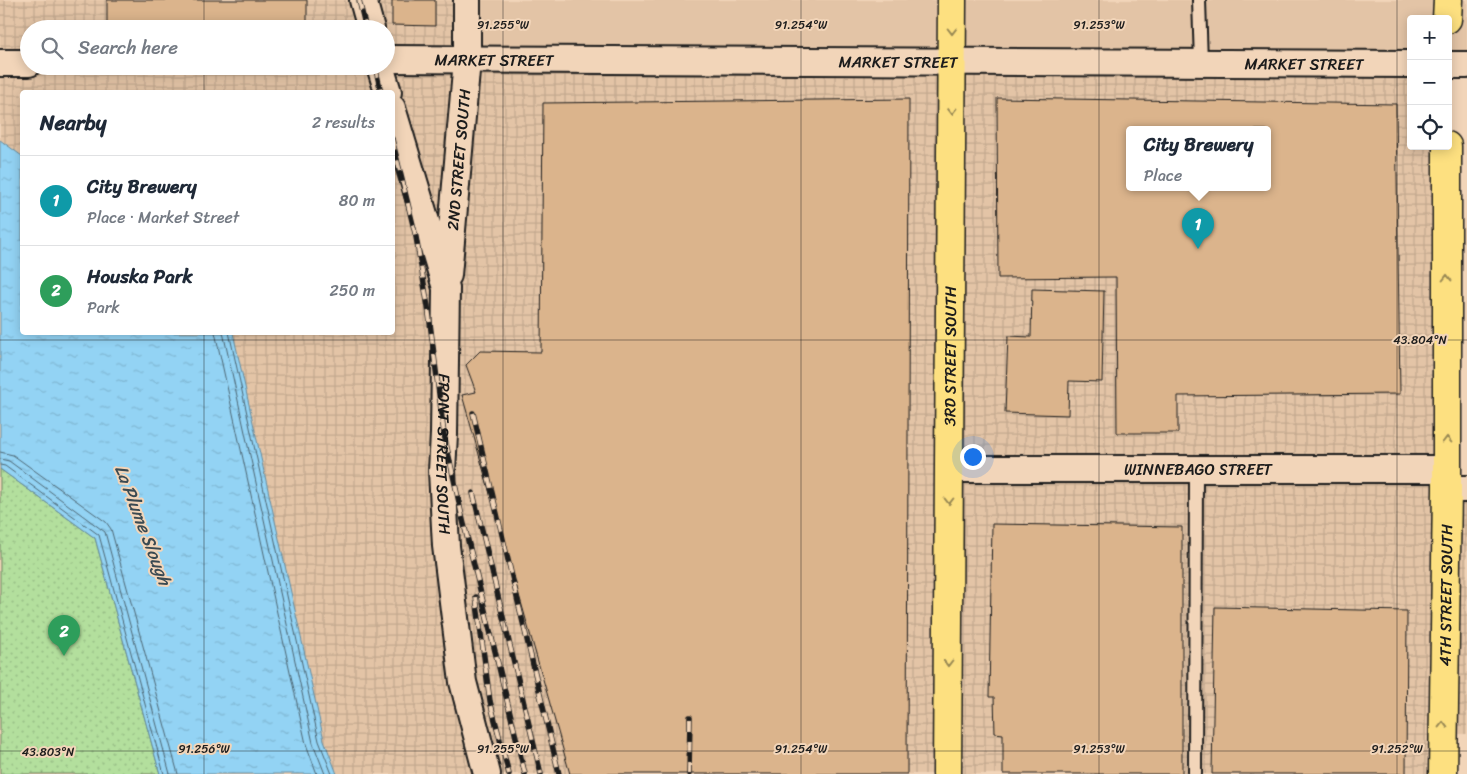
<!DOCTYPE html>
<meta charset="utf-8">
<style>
body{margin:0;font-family:Sriracha,sans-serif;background:#f6f6f7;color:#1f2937}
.controls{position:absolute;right:15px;top:15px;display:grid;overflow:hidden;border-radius:5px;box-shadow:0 2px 12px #0003}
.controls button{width:45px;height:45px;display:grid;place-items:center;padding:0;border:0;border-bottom:1px solid #e0e1e3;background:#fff;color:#1f2937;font:25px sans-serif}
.you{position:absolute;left:972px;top:456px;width:18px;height:18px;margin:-12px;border:4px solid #fff;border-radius:50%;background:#1a73e8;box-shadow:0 0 0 8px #1a73e833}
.badge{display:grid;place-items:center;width:32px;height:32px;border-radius:50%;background:#ea580c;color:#fff;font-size:16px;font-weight:700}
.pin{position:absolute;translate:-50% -41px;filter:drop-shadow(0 1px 2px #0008)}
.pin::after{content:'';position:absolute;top:26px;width:18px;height:15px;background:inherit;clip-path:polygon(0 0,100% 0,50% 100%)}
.popup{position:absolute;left:1126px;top:126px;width:145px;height:65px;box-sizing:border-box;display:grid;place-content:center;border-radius:5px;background:#fff;filter:drop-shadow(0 1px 4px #0005);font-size:16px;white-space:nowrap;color:#747a83}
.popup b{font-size:19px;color:#1f2937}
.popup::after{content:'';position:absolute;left:50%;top:100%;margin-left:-10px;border:10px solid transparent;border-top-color:#fff}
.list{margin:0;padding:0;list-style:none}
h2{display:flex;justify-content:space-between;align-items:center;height:65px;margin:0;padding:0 20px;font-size:21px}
h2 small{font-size:16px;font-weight:400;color:#747a83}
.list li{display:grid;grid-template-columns:32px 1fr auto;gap:15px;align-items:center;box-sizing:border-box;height:90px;padding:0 20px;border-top:1px solid #e0e1e3}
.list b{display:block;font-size:19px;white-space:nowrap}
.list p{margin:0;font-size:16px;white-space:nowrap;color:#747a83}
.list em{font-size:16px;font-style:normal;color:#747a83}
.icon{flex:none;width:28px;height:28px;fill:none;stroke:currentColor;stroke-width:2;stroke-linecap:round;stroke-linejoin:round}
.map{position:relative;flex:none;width:1467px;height:774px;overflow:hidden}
.search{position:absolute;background:#fff;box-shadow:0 2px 12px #0003;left:20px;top:20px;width:375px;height:55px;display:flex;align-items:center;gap:12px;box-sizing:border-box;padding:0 18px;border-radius:28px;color:#747a83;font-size:19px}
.panel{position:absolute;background:#fff;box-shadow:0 2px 12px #0003;left:20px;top:90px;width:375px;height:245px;border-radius:5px}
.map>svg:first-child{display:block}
.built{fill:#e3c4a6}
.industrial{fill:url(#industrial-grid);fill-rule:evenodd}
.park{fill:url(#park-dots);stroke:#687e5c}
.water{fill:url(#water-ripples);stroke:#638a9e}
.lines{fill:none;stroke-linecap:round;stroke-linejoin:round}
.shore{stroke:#4c6572;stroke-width:1}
.building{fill:#dbb48c;stroke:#1c1c1c;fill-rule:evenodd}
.lane-casing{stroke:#1c1c1c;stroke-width:16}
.street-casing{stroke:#1c1c1c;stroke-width:30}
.highway-casing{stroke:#1c1c1c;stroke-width:31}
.lane{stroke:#f2d5b9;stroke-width:12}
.street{stroke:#f2d5b9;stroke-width:26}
.highway{stroke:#fde080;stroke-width:28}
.rail-casing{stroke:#1c1c1c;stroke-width:5.5}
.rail{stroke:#f2d5b9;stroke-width:4;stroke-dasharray:11;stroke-linecap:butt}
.oneway{stroke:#988853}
.ticks{fill:none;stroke:#1c1c1c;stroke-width:1;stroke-opacity:0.45}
.labels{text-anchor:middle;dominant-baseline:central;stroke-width:4;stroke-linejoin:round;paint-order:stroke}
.street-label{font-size:16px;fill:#1c1c1c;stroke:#f2d5b9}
.water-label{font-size:18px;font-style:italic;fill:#3a4a52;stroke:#f2d5b9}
.ticks-label{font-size:12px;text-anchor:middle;fill:#1c1c1c;stroke:#f2d5b9;stroke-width:4;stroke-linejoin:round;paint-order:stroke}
</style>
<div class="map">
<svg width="1467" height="774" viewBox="0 0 1467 774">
<defs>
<pattern id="industrial-grid" width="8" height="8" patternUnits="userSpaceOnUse" patternTransform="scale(1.25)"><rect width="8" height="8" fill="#e3c4a6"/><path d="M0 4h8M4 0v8" fill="none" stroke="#c2a88e"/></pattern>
<pattern id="park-dots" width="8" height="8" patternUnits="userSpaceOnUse" patternTransform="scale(1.25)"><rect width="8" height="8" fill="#b3df9d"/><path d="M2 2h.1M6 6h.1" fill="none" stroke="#99bf87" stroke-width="1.8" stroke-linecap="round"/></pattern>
<pattern id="water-ripples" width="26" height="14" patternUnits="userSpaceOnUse" patternTransform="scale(1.25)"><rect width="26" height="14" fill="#93d3f4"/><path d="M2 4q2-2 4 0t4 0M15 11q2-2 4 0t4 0" fill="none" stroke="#7eb5d1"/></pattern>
</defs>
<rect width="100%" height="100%" fill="#f2d5b9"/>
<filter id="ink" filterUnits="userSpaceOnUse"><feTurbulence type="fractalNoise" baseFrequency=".02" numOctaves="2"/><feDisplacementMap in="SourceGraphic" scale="10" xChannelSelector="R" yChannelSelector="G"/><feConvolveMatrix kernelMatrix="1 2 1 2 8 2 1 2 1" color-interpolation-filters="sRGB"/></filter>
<g filter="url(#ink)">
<path class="built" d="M467,0H1467V65H1448V19H1411V64L467,60Z"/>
<path class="industrial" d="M0,0H467V59L1411,64V146H1447V488L1467,489V734H1443V774H337L324,740L233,333L392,332V92H22V156L0,140ZM29,29H386V66H29ZM1129,130H1267V188H1129Z"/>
<path class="park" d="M0,469L95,538L160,774H0Z"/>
<path class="water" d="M0,140L22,156V332L233,333L324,740L337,774H160L95,538L0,469Z"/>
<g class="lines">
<path class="shore" d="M215,332L306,744L317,774
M223,332L313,743L325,774
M229,332L319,741L332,774
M0,452L13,455L106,522L111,529L178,774
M0,459L9,461L105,532L170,774
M0,465L5,466L99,535L164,774"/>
</g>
<path class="building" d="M107,0H307V27H107Z
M392,0H435V26L392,25Z
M997,98L1396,104L1400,394L1178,396V433H1117L1116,277L998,278ZM1129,130H1267V188H1129Z
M909,99L907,774H570L462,395L476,392L466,365L480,351L541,352L543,103Z
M1032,289L1104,291L1102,382L1069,381L1068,415L1005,413L1008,336L1031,337Z
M992,524L1182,527V774H1003V734L995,733L994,697H989Z
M1215,607L1407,611L1406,774H1212Z"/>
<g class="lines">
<g class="lane-casing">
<path id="lane" d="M1199,0L1201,63
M1195,774L1196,469"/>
</g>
<g class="street-casing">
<g id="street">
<path d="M363,0L371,29"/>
<path id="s1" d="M386,59L1411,64"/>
<path d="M0,63H29"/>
<path d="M1448,65H1467"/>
<path d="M380,66L388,92"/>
<path id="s2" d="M392,108L446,288L444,434L442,471L446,546L463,682L487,774"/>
<path id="s3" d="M448,275L467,60V0"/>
<path id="s4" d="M949,469H1447"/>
<path d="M1447,489H1467"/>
</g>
</g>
<g class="highway-casing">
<g id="highway">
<path d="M1447,19L1448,0"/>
<path id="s5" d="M947,774L952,0"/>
<path id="s6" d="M1443,774L1447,489V146"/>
</g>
</g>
<use href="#lane" class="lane"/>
<use href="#street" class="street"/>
<use href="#highway" class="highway"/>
<g class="rail-casing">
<path id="rail" d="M359,0L366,29
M375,66L381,92
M392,139L416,237L428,307L444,434L462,516L525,774
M473,413L559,774
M473,493L541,774
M476,597L490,701L509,774
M689,774L690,717"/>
</g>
<use href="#rail" class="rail"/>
</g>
<defs><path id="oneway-chevron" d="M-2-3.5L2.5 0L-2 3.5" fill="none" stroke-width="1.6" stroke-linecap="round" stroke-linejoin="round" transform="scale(1.25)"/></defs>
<g class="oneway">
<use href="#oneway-chevron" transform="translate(952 31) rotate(90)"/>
<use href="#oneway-chevron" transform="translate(952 111) rotate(90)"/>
<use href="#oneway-chevron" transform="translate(1447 278) rotate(-90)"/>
<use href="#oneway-chevron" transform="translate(1447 440) rotate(-90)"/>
<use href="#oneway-chevron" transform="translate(949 501) rotate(90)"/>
<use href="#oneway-chevron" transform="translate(948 663) rotate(90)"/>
<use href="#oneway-chevron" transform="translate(1443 725) rotate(-89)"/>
</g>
</g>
<path class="ticks" d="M204,0V29M503,0V774M801,0V774M1099,0V774M1397,0V774M204,66V92M204,332V774M0,340H1467M0,751H1467"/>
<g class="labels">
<g class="street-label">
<text stroke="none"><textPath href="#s1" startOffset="108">MARKET STREET</textPath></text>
<text stroke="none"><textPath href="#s1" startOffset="512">MARKET STREET</textPath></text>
<text stroke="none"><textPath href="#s1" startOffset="918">MARKET STREET</textPath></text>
<text stroke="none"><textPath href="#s3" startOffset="116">2ND STREET SOUTH</textPath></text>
<text stroke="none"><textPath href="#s5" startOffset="418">3RD STREET SOUTH</textPath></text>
<text stroke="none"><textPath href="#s2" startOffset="354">FRONT STREET SOUTH</textPath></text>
<text stroke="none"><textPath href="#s4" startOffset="249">WINNEBAGO STREET</textPath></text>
<text stroke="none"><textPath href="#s6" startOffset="179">4TH STREET SOUTH</textPath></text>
</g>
<g class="water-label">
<text transform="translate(143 525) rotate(69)">La Plume Slough</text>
</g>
</g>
<g class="ticks-label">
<text x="503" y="29">91.255°W</text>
<text x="801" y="29">91.254°W</text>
<text x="1099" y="29">91.253°W</text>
<text x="1420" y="344">43.804°N</text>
<text x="204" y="753">91.256°W</text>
<text x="503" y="753">91.255°W</text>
<text x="801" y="753">91.254°W</text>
<text x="1099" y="753">91.253°W</text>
<text x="1397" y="753">91.252°W</text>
<text x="48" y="756">43.803°N</text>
</g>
</svg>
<div class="controls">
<button>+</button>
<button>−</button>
<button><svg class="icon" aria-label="locate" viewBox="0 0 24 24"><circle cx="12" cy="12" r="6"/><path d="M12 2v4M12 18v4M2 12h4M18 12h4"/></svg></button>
</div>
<div class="you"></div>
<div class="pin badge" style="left:1198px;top:249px;background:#0f9aa8">1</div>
<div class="popup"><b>City Brewery</b>Place</div>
<div class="pin badge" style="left:64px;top:656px;background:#2e9e5b">2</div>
<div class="search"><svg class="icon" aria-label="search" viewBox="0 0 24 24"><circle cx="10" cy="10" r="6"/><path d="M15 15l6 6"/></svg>Search here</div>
<section class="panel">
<h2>Nearby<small>2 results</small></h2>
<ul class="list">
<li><span class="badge" style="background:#0f9aa8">1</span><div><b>City Brewery</b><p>Place · Market Street</p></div><em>80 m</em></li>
<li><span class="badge" style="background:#2e9e5b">2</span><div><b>Houska Park</b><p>Park</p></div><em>250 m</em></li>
</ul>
</section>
</div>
